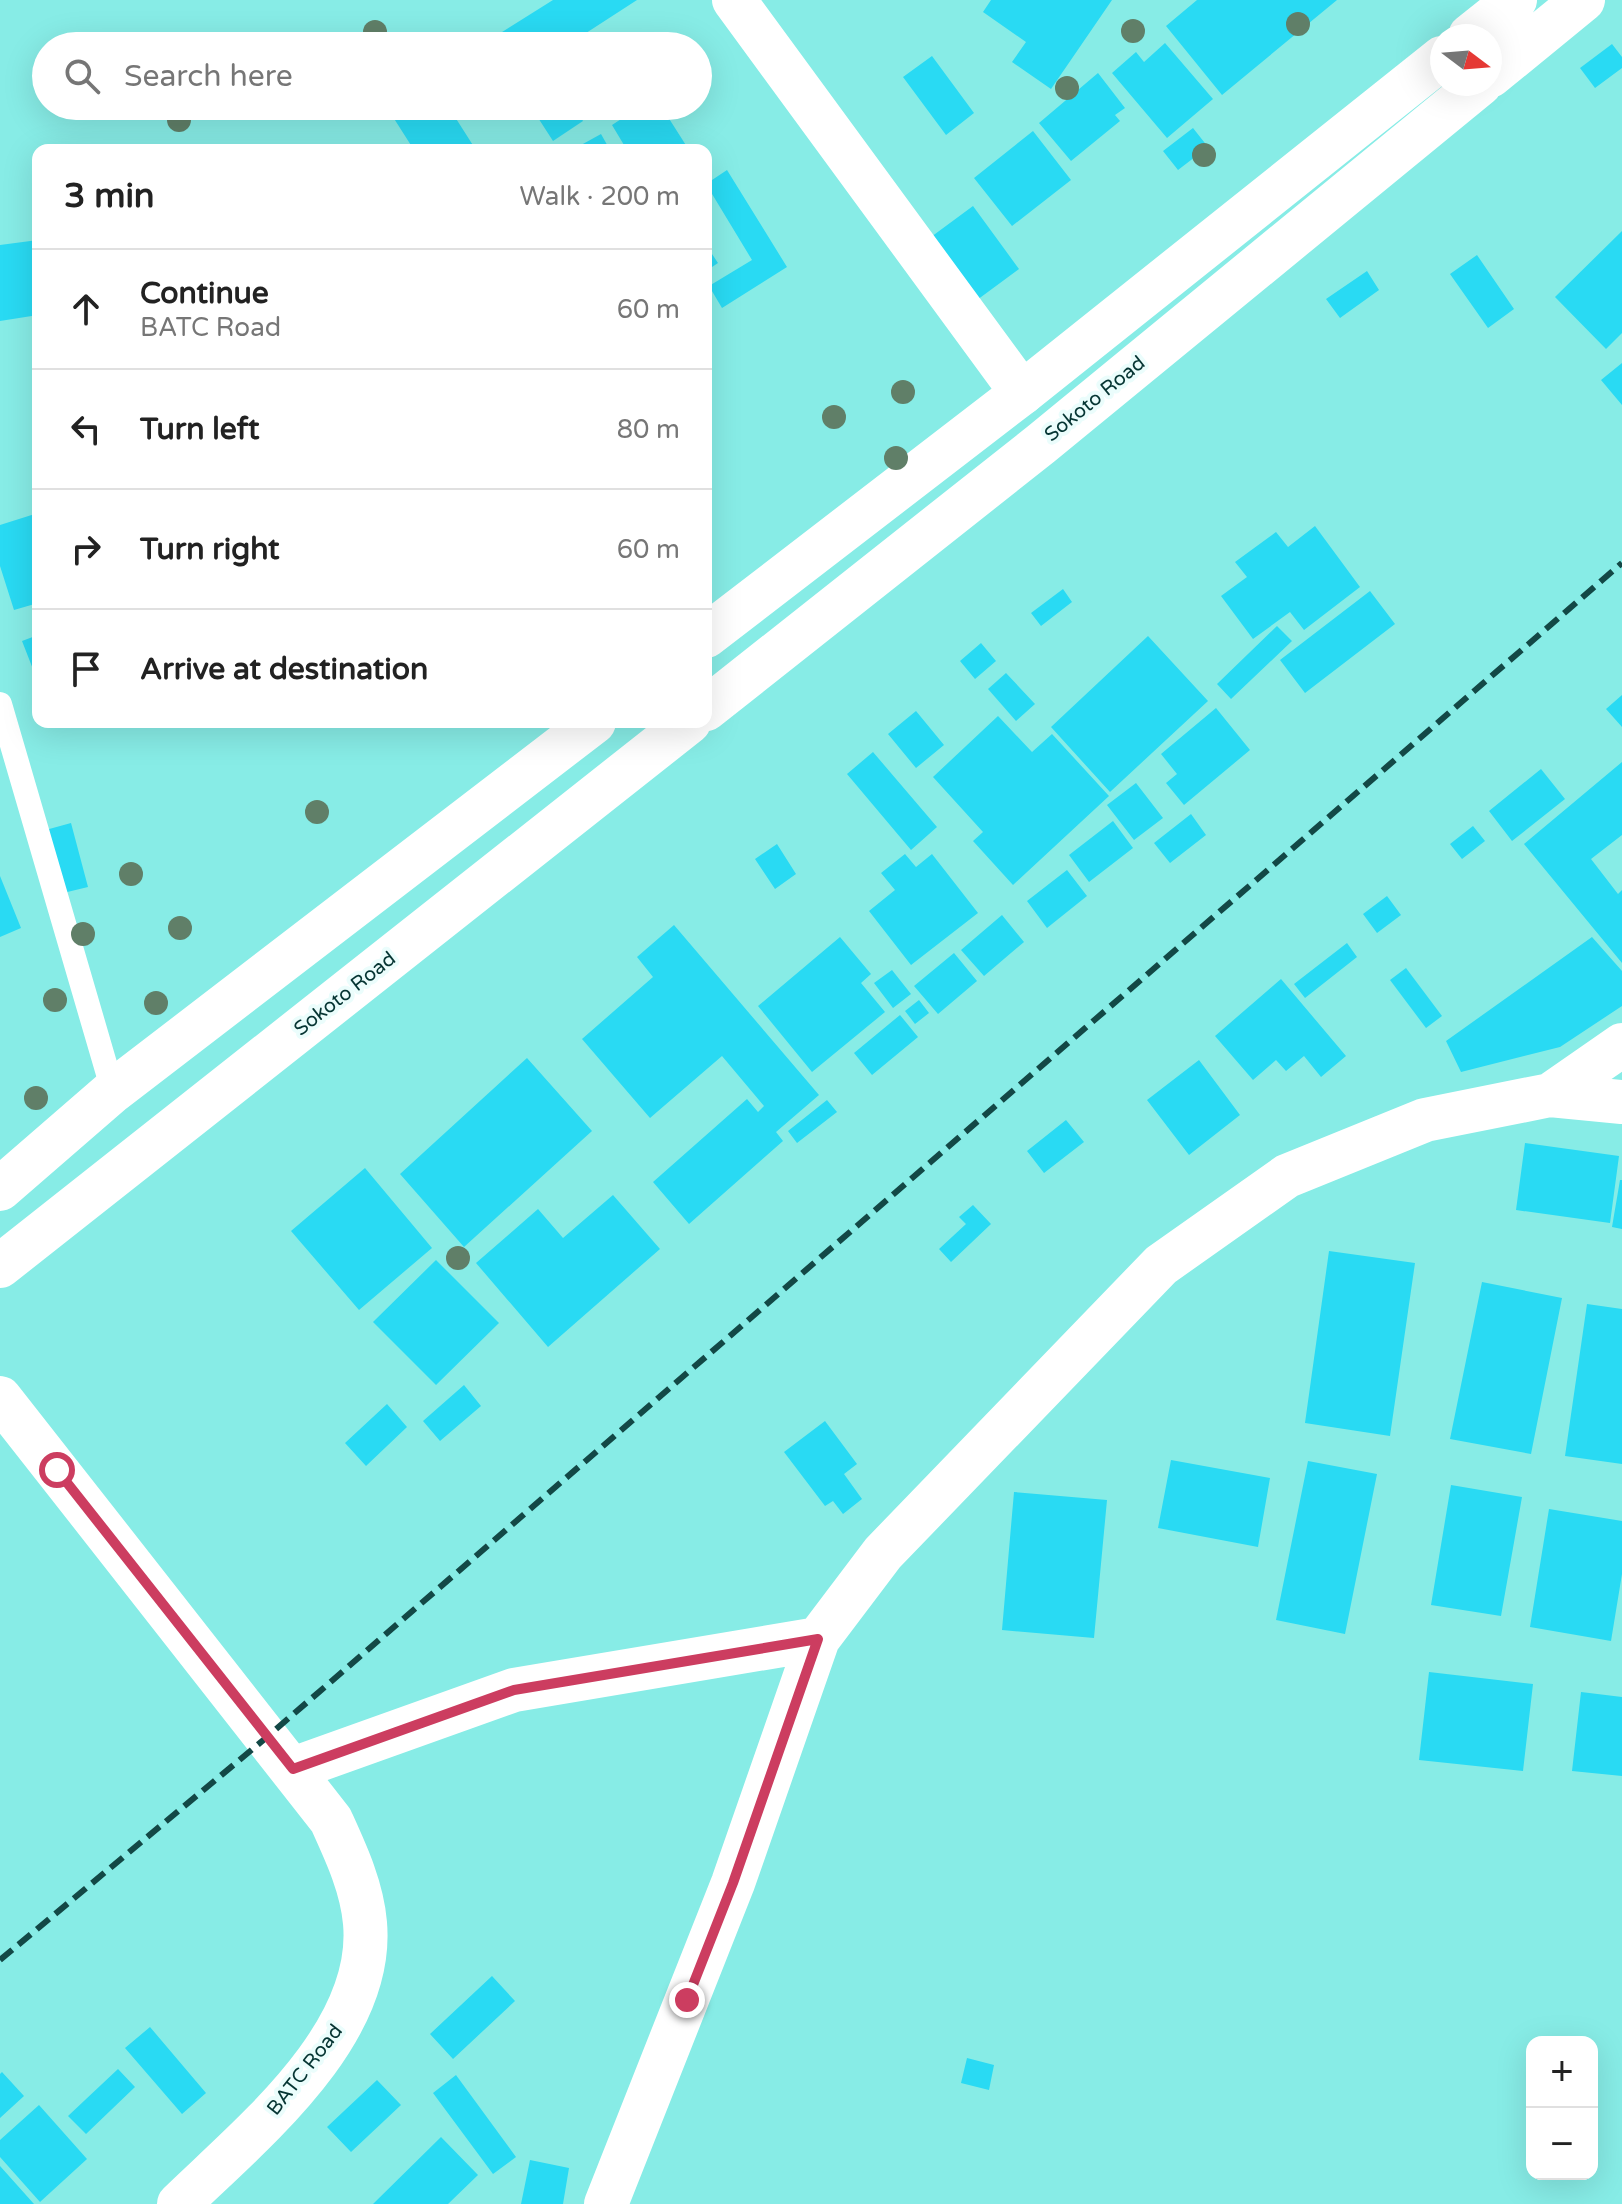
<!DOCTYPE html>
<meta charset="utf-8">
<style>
body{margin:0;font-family:"Varela Round",sans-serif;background:#f6f6f6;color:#222}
.controls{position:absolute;right:24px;bottom:24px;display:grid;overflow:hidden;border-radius:16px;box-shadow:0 8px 32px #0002}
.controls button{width:72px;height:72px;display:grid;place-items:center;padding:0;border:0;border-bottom:2px solid #e0e0e0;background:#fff;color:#222;font:40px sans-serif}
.compass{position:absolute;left:1430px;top:24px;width:72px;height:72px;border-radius:50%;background:#fff;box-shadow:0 8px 32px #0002;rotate:106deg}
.stop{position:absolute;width:24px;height:24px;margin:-18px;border:6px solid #cc3d60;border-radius:50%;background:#fff}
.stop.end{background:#cc3d60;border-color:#fff;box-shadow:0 2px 8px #0008}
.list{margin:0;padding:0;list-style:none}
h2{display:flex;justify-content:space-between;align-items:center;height:104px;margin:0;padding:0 32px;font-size:34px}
h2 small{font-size:26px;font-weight:400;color:#767676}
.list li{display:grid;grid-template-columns:52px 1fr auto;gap:24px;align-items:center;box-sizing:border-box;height:120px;padding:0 32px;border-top:2px solid #e0e0e0}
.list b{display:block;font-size:30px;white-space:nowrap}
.list p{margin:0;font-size:26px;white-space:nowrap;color:#767676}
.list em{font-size:26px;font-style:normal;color:#767676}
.icon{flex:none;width:44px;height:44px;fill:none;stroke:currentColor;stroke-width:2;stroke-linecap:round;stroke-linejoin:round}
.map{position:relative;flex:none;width:1622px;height:2204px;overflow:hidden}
.search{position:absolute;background:#fff;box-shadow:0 8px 32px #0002;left:32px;top:32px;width:680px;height:88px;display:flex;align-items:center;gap:20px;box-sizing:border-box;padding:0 28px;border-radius:44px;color:#767676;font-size:30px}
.panel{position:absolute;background:#fff;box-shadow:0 8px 32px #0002;left:32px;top:144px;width:680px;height:584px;border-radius:16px}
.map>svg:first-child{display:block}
.building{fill:#29daf3}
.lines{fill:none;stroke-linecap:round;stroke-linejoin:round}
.lane{stroke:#fff;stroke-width:24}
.street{stroke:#fff;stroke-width:44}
.secondary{stroke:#fff;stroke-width:44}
.primary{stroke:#fff;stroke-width:44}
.rail{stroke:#134846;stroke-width:6;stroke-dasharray:16 8;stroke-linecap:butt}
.tree{fill:#607f68}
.route{stroke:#cc3d60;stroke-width:10}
.labels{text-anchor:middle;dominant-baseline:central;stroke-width:8;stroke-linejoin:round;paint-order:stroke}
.street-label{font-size:20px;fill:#063533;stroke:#ebfdfc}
</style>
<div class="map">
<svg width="1622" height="2204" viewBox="0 0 1622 2204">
<rect width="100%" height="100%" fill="#87ece6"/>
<path class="building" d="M553,0H637L566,46H480Z
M991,0H1112L1051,89L1012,62L1026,42L983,12Z
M1197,0H1337L1222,95L1166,26Z
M1165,43L1213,99L1167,138L1112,73L1136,52L1144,62Z
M1612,44L1622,57V68L1595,88L1580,68Z
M932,56L974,113L946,135L903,77Z
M1098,73L1125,108L1115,115L1120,121L1071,161L1039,123Z
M410,106H448L476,150H414L393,117Z
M540,106H574L583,121L553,141L533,110Z
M591,106H619L600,120Z
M641,106H661L689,150H627L612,125Z
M1193,128L1208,147L1178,170L1163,151Z
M1033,131L1071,180L1012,226L974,178Z
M601,134L610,150H572Z
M727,170L787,267L722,308L709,286L752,260L706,184Z
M973,206L1019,269L977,300L931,237Z
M1622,231V333L1606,349L1555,297Z
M38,240V315L0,321V245Z
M706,245L718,263L706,271Z
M1477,255L1514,309L1488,328L1450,274Z
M1367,271L1379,290L1340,318L1326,299Z
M1622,363V405L1601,380Z
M38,513V603L14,610L0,566V525Z
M1315,526L1360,587L1304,630L1290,612L1253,639L1221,596L1247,577L1235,562L1276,532L1288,547Z
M1063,589L1072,602L1041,626L1031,613Z
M1370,591L1395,624L1305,693L1280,660Z
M1277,626L1292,641L1231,699L1217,684Z
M38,635V682L22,641Z
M1148,636L1208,701L1110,792L1051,727Z
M981,643L996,661L975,679L960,661Z
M1006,673L1035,704L1016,721L988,689Z
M1622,695V727L1606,709Z
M1216,708L1250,750L1184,805L1166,783L1177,774L1161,754Z
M916,711L944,745L916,768L888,734Z
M998,716L1032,752L1052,734L1109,796L1013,885L973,841L983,832L933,777Z
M873,752L937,827L911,850L847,774Z
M1622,762V835L1591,859L1618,894L1622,890V963L1524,844Z
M1541,769L1565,799L1512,841L1489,811Z
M1136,783L1163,818L1134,840L1107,805Z
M1191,814L1206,835L1170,863L1154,843Z
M1113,821L1133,848L1089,882L1069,855Z
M71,823L88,887L59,894L42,831Z
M1473,826L1485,841L1462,859L1450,844Z
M777,844L796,874L775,889L755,859Z
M905,854L916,867L932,854L978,913L911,965L869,911L895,890L881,873Z
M1067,870L1087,896L1047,928L1027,901Z
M0,876L21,928L0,937Z
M1387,896L1401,915L1377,933L1363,914Z
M1002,915L1024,942L984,976L961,950Z
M674,925L819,1095L776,1132L783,1141L689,1224L653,1182L747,1099L758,1112L764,1106L722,1056L650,1118L582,1039L653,977L637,957Z
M840,937L871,974L861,983L885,1012L812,1072L758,1006Z
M1592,937L1622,971V1006L1560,1047L1461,1072L1446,1041Z
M1347,943L1357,957L1305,998L1294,984Z
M954,953L977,981L938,1014L914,986Z
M1406,968L1442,1016L1426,1028L1390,980Z
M892,970L911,994L893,1008L874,983Z
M1281,979L1346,1056L1321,1077L1304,1056L1286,1071L1276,1060L1253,1080L1215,1036Z
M919,1000L929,1013L915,1024L905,1011Z
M900,1015L918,1037L872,1075L854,1053Z
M527,1058L592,1131L464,1247L400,1174Z
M1199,1060L1240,1115L1189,1155L1147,1100Z
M827,1100L837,1112L797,1143L788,1131Z
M1066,1120L1084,1142L1044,1173L1027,1151Z
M1525,1143L1619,1156L1610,1223L1516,1210Z
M365,1168L432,1248L359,1310L291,1231Z
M1620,1180H1622V1229L1612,1227Z
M613,1195L660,1249L548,1347L476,1263L538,1209L563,1238Z
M973,1205L991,1224L951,1262L939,1249L966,1224L959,1217Z
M1329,1251L1415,1263L1390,1436L1305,1423Z
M436,1260L499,1323L436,1385L373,1322Z
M1482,1282L1562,1298L1531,1454L1450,1439Z
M1587,1304L1622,1309V1464L1565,1456Z
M464,1385L481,1406L440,1441L423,1421Z
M387,1404L407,1427L366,1466L345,1443Z
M825,1421L857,1464L844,1474L862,1499L843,1514L833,1501L825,1506L784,1452Z
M1171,1460L1270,1478L1258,1547L1158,1528Z
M1308,1461L1377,1474L1345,1634L1276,1620Z
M1451,1485L1522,1497L1501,1616L1431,1605Z
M1014,1492L1107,1500L1094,1638L1002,1630Z
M1549,1509L1622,1521V1574L1611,1641L1530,1627Z
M1429,1672L1533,1684L1523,1771L1419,1760Z
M1581,1692L1622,1697V1776L1572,1771Z
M492,1976L515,2001L453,2059L430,2034Z
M150,2027L206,2093L182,2114L125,2048Z
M967,2058L994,2065L989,2090L961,2083Z
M118,2069L135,2087L86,2134L68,2116Z
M2,2072L24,2096L0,2118V2074Z
M456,2075L516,2157L493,2174L433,2093Z
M377,2080L401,2105L351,2152L327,2127Z
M39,2105L87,2159L40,2202L0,2157V2140Z
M441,2137L478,2175L448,2204H373Z
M530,2160L569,2168L563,2204H521Z
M0,2166L34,2204H0Z"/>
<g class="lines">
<path class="lane" d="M0,704L113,1091"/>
<path class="street" d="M734,0L1022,393
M1550,1095L1622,1045
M293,1769L514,1690L818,1639
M606,2204L733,1883L818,1639L883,1553L1161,1265L1287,1176L1425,1120L1550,1095L1622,1102"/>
<path class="secondary" d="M0,1398L331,1820C346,1853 362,1887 365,1923C375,2035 251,2134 179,2204"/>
<path class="primary" d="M1470,36L1515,0
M1490,76L1583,0
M706,636L1022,393L1442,58
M706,709L1041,444L1480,84
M0,1189L113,1091L594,722
M0,1266L689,722"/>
<path class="rail" d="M0,1960L267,1737L1622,563"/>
</g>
<g class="tree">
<circle cx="1298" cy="24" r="12"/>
<circle cx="1133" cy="31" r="12"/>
<circle cx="375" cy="32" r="12"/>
<circle cx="1067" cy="88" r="12"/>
<circle cx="179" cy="120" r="12"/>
<circle cx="1204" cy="155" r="12"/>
<circle cx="903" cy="392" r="12"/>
<circle cx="834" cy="417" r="12"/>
<circle cx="896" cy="458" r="12"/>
<circle cx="317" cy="812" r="12"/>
<circle cx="131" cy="874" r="12"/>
<circle cx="180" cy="928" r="12"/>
<circle cx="83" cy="934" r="12"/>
<circle cx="55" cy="1000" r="12"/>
<circle cx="156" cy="1003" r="12"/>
<circle cx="36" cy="1098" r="12"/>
<circle cx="458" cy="1258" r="12"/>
</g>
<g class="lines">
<path class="route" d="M57,1470L293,1769L514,1690L818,1639L733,1883L687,2000"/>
</g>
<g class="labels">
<g class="street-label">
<text transform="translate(1095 399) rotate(-39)">Sokoto Road</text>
<text transform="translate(345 994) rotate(-38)">Sokoto Road</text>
<text transform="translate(305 2070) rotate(-52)">BATC Road</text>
</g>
</g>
</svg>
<div class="controls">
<button>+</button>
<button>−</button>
</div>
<svg class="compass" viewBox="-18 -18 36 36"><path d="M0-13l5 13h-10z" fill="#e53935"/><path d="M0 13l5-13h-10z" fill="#767676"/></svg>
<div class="stop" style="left:57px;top:1470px"></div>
<div class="stop end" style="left:687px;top:2000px"></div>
<div class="search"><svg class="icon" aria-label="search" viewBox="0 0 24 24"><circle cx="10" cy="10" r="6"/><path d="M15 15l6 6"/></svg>Search here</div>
<section class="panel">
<h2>3 min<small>Walk · 200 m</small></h2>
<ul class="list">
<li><svg class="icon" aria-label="ahead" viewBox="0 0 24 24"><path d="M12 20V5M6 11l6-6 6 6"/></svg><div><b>Continue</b><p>BATC Road</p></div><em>60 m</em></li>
<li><svg class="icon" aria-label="left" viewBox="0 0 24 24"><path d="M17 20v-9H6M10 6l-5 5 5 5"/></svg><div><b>Turn left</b></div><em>80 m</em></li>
<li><svg class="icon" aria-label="right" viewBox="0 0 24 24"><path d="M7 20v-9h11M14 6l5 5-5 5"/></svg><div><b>Turn right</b></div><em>60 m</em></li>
<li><svg class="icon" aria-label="arrive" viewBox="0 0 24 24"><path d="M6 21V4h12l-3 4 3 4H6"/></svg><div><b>Arrive at destination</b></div></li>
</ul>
</section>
</div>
